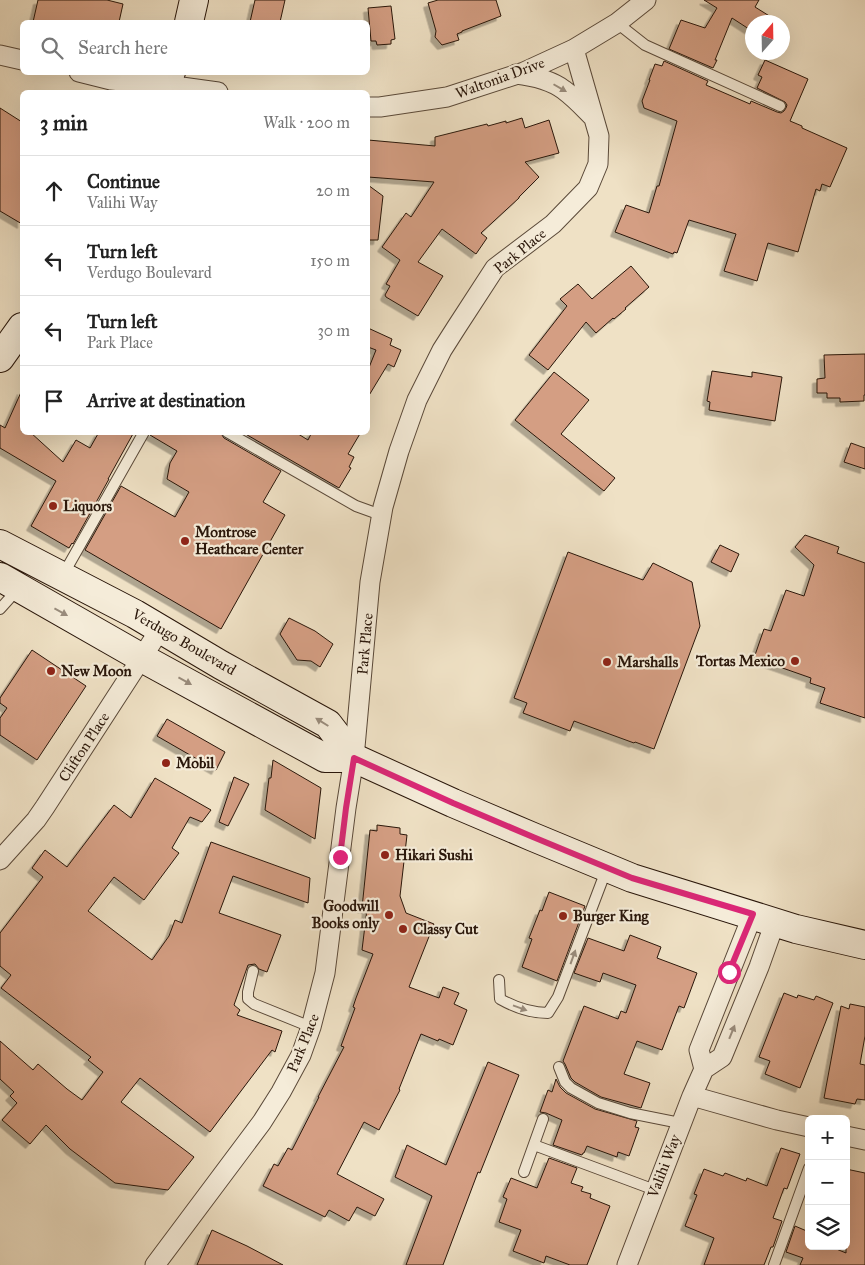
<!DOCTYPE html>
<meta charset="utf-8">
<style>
body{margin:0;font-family:"IM FELL Great Primer",serif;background:#f6f6f6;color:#222}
.controls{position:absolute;right:15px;bottom:15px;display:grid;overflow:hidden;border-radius:8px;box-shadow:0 5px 20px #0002}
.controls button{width:45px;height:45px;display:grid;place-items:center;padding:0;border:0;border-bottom:1px solid #e0e0e0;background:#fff;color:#222;font:25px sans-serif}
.compass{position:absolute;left:745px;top:15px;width:45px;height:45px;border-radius:50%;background:#fff;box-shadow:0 5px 20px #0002;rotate:20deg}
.stop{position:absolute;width:15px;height:15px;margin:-11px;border:4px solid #db2777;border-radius:50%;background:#fff}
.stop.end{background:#db2777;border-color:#fff;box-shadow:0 1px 5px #0008}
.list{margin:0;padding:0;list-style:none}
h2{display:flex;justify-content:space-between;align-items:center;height:65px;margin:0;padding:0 20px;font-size:21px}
h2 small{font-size:16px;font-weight:400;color:#767676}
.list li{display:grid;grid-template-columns:32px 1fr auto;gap:15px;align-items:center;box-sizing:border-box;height:70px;padding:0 20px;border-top:1px solid #e0e0e0}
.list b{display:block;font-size:19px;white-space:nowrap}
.list p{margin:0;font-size:16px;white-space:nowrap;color:#767676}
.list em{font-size:16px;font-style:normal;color:#767676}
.icon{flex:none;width:28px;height:28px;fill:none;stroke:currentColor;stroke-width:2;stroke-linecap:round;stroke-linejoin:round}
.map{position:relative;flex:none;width:865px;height:1265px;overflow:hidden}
.search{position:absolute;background:#fff;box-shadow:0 5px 20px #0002;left:20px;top:20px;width:350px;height:55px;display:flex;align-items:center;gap:12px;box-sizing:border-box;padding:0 18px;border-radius:8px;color:#767676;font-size:19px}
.panel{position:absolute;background:#fff;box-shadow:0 5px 20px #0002;left:20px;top:90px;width:350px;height:345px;border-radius:8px}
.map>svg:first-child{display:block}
.building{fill:#d49e83;stroke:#29160a;filter:url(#shadow)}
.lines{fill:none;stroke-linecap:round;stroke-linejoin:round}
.service-casing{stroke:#5a4939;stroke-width:12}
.minor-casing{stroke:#5a4939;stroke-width:21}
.secondary-casing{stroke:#29160a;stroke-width:30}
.service{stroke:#f5ecd9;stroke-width:10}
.minor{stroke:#f5ecd9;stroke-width:19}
.secondary{stroke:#f5ecd9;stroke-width:28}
.oneway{fill:#998c7c}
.route{stroke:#db2777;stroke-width:6}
.poi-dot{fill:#8f2418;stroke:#f5ecd9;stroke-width:2}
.labels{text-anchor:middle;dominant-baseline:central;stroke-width:4.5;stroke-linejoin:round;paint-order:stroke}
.street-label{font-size:15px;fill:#29160a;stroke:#f5ecd9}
.poi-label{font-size:15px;font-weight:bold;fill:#29160a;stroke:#f5ecd9;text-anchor:start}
</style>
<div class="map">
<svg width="865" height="1265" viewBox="0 0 865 1265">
<defs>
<filter id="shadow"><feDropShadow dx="-4.5" dy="4.5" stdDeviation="0" flood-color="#0004"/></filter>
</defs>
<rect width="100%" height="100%" fill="#efe1c5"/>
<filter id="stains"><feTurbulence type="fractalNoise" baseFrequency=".004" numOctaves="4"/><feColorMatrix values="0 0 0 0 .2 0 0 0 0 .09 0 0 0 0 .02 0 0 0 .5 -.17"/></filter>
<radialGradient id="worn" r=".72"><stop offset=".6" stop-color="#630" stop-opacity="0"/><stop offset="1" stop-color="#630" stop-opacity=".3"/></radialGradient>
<path class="building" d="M38,0H107L123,4L119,22H33Z
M255,0H285L280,22H250Z
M438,0H496L501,16L462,31V32L457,34L459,40L442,45L435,37L436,31L428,3Z
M704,0H759L755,7L779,22H752V31L732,18L715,60H717L713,68L669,49L681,20L705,28L717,8Z
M391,6L395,39L391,40V44L377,45L376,41H371L368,8Z
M765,60L808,79L790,121L802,126V128L847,148L830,187L822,184L820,191L816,189L798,252L768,243L757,281L724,271L736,234L689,220L677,253L674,252L673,254L615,232L626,205L649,213L657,186H659L677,121L644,108L642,101L650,80H649L655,64L662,66L664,61L708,81L706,85L750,104L751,101L777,112L781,113L784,111L786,108L787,105L785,102L757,88L762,77L758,75Z
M0,108L22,122V224L0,211Z
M522,118L525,128L549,120L559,153L525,162L539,177L519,197V198L481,233L487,238L476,254L442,229L418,262L443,276L418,316L386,297L385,295L390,286L386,284L400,260L382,247L406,213L411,217L434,182L368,177V140L435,146V137L487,124L488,126L506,121V123Z
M368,185L383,196L378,240H368Z
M631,266L649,287L625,308L626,309L614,319L613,318L596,333L586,322L548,370L529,355L567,306L560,299L578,284L592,299Z
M368,328L392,339L390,345L401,350L394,367L388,364L368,397V370L376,350L368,347Z
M865,354V395H864V401L840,402V398H827V393H817V379L825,378L824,355Z
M712,371L752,377V372L782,377L775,421L709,410L710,402L707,401Z
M554,372L589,400L561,434L615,478L604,491L515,420Z
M22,390V432H30L63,462L76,440L90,448L99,432H134L108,479H109L73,544L72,543L69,548L31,526L56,481L0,448V425L5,428Z
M151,432H220L224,438L281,471L263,502L285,515L221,629L85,550L121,486L175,517L189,492L167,479L170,463L177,451L150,435Z
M242,432H295L308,440L312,432H361L348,454L354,457L349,467L351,468L339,488Z
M851,443L865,448V469L844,462Z
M805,535L839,547L837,553L865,563V718L820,703L825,688L810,683L811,678L754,658L764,629L771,631L786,590L804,596L814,565L795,547Z
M720,545L739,554L731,572L711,562Z
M568,552L643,580L653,563L692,582L700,626L654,749L635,742L634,743L574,721L570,731L523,713L527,703L514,698Z
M289,618L315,631L333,644L320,667L311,661L297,660L280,634Z
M32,650L86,686L37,760L0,735V718L7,708L0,703V698Z
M167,719L225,752L216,770L157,736Z
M273,760L321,788L315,839L265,810L269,778H271Z
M234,777L249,784L228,826L219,822Z
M155,778L211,810L202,822L190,817L172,848L179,853L144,900L114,877L88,911L152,960L169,936L175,920L182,923L211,842L310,878L308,903L233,876L219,913L281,935L267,972L259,969L255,964L248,965L234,1005L240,1010L237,1015L282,1031L275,1052L272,1050L210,1132L140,1078L121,1102L194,1157L168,1190L115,1183L70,1149L46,1125L30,1144L2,1120L17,1103L10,1096L14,1092L0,1079V1041L33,1070L38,1064L67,1089L82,1100L103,1072L88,1060L91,1057L1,988L11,975L0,966V933L43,877L32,868L45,850L67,867L114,805L131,818Z
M377,825L400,828V834L407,835L400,896L406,913L434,924L409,987L439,998L443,987L459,993L454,1004L467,1010L453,1045L439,1039L438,1041L421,1034L399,1089L400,1090L379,1130L364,1122L337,1174L384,1199L375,1216L357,1207L349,1221L329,1210L325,1217L263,1186L274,1164L278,1166L288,1148L292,1150L319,1097H318L344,1047L341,1046L355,1008L353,1007L356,998L373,954L362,950L367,909L362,908L370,830L377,831Z
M549,892L585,906L557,981L522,967L532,939L529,938L540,910L542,911Z
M630,935L661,947L657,958L697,973L684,1008L679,1006L662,1050L637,1041L624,1074L650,1083L641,1108L601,1097L575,1082L571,1078L565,1064L563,1061L584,1006L618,1019L621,1011L626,1013L636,985L603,973L600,982L574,973L588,938L624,951Z
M784,993L797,998L798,995L814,1000L816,996L833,1003L800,1088L765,1074L770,1061L759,1057Z
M850,1004L865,1007V1036L860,1064L865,1065V1100L857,1099L855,1104L824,1098L841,1006L849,1009Z
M488,1062L519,1075L480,1173L478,1172L443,1265H406L432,1196L395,1177L407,1145L446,1165Z
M556,1079L560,1087L566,1093L595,1109L637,1121L635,1127L639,1128L629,1156L618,1152L617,1157L587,1146L584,1153H583L582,1155L553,1145L562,1120L546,1113L540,1112L548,1090L552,1092Z
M781,1148L800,1154L787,1189L784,1188L773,1218L782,1221L773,1247H771L764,1265H704L714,1238L685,1226L697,1195L694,1194L704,1169L723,1176L725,1173L746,1181L747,1178L767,1186Z
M549,1158L577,1168L571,1183L583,1187L581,1191L591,1194L590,1198L610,1206L587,1265H570L546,1256L544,1263L513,1251L521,1230L499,1222L507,1199L503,1197L511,1178L537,1188Z
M846,1169L865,1173V1265H800L803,1258L786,1252L795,1226L809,1232V1246H829L846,1253Z
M212,1230L247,1246L283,1265H197Z"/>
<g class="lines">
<g class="service-casing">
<path id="service" d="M617,23L645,45L780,106
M227,432L356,506L381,515
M63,575L144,432
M0,609L18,589
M253,971L248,992V999L254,1004L311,1027
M499,980L500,999C516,1008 530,1013 548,1013L558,997L607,868
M559,1067L565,1082L571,1088L598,1103L630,1113L680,1123
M534,1145L655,1190
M524,1172L543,1119
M774,1265L809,1168"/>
</g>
<g class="minor-casing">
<path id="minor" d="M0,55L22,60
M79,72L111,80L167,85L218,92
M516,74C533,76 551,80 564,90C575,98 584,108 593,117
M368,107H380L447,97L524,72L574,49L617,23L646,0
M0,860L36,820L45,807L161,628
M704,1069L699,1050L753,914
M692,1096L777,1120L809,1127
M846,1136L865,1140
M155,1265L262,1122L281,1092L301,1055L311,1027L325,973L346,808L354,758L370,582L383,507L399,451L417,400L442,350L456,328L495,268L553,224L588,188L598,164L599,136L574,49
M627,1265L692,1096L704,1069L722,1057L759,967L775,922"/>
</g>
<g class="secondary-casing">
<path id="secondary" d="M189,22L194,0
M163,92L171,72
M0,358L22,327
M0,544L135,614L221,665L328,724L354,758
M0,577L142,658L325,758H354L453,803L533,837L632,878L796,929L865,945"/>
</g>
<use href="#service" class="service"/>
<use href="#minor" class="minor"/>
<use href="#secondary" class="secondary"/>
</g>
<defs><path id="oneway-solid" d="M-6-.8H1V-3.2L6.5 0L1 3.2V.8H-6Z" transform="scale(1.25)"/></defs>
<g class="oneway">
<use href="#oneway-solid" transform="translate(560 88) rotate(30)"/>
<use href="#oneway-solid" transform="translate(61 612) rotate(29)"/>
<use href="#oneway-solid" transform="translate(185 681) rotate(29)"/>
<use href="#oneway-solid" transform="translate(322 722) rotate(-148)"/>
<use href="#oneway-solid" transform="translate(573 957) rotate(-70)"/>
<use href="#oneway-solid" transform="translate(520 1008) rotate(20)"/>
<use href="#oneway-solid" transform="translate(732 1032) rotate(-68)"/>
</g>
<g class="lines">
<path class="route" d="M340,857L346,808L354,758L453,803L533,837L632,878L753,914L729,972"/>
</g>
<g class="poi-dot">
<circle cx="53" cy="506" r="5"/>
<circle cx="185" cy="541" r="5"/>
<circle cx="795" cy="661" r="5"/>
<circle cx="607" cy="662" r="5"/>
<circle cx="51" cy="671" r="5"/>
<circle cx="166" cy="763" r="5"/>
<circle cx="385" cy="855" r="5"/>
<circle cx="389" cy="915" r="5"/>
<circle cx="563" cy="916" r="5"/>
<circle cx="403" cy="929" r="5"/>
</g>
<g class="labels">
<g class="street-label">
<text transform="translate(500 78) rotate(-20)">Waltonia Drive</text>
<text transform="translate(520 251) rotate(-39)">Park Place</text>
<text transform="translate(184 642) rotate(30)">Verdugo Boulevard</text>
<text transform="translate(365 644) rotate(-85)">Park Place</text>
<text transform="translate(84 747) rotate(-57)">Clifton Place</text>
<text transform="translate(303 1043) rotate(-68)">Park Place</text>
<text transform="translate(664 1166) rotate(-69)">Valihi Way</text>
</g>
<g class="poi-label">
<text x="63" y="506">Liquors</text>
<text x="195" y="532">Montrose<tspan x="195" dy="17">Heathcare Center</tspan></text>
<text x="785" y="661" text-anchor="end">Tortas Mexico</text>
<text x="617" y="662">Marshalls</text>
<text x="61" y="671">New Moon</text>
<text x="176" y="763">Mobil</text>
<text x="395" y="855">Hikari Sushi</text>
<text x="379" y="906" text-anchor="end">Goodwill<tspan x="379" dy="17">Books only</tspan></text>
<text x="573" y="916">Burger King</text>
<text x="413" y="929">Classy Cut</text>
</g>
</g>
<rect width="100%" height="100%" filter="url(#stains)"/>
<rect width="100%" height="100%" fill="url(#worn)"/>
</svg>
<div class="controls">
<button>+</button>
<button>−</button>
<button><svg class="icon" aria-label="layers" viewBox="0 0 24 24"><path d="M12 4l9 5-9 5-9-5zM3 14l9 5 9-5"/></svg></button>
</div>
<svg class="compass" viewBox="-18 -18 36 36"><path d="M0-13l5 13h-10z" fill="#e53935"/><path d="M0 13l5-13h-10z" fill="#767676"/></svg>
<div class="stop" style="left:729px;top:972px"></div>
<div class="stop end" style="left:340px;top:857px"></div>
<div class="search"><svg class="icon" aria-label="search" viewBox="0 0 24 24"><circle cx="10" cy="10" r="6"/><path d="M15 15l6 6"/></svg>Search here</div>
<section class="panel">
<h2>3 min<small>Walk · 200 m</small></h2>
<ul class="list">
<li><svg class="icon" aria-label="ahead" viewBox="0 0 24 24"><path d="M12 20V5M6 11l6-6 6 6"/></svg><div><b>Continue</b><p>Valihi Way</p></div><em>20 m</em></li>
<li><svg class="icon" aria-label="left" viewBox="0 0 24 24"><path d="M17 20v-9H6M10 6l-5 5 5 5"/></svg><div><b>Turn left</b><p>Verdugo Boulevard</p></div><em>150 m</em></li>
<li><svg class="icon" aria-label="left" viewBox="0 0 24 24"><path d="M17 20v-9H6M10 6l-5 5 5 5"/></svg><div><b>Turn left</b><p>Park Place</p></div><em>30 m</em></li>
<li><svg class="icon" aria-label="arrive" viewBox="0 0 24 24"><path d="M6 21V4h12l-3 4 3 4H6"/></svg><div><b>Arrive at destination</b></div></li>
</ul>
</section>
</div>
